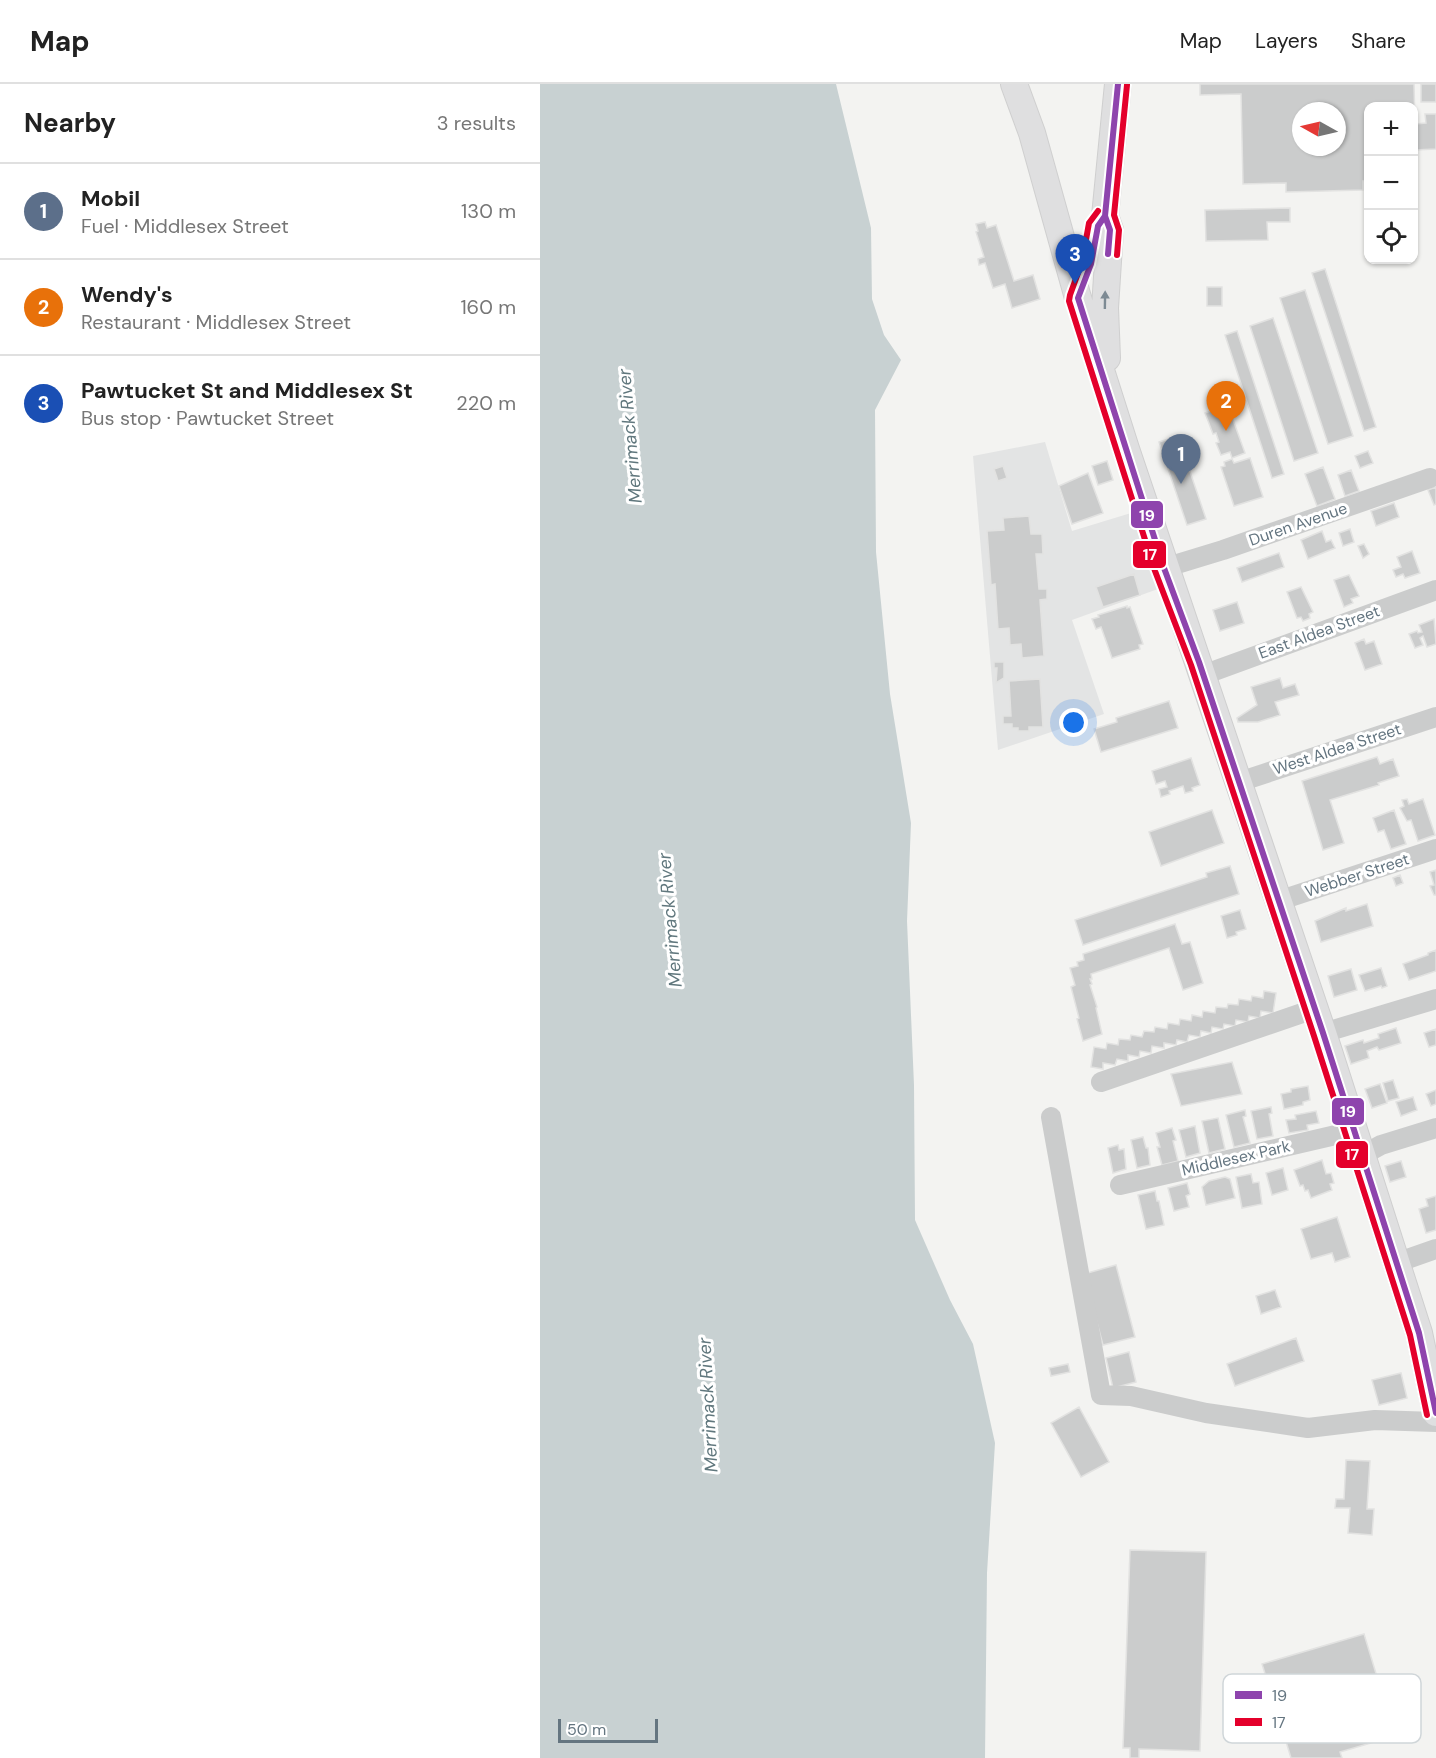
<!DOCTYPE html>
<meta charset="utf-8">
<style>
body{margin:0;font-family:"DM Sans",sans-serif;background:#f6f6f6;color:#222}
.controls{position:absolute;right:18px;top:18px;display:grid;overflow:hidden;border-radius:12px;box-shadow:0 2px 4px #0004}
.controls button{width:54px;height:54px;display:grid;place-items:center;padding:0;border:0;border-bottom:2px solid #e0e0e0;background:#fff;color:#222;font:30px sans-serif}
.compass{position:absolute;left:752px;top:18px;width:54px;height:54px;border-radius:50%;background:#fff;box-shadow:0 2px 4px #0004;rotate:278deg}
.scale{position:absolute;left:18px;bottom:15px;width:100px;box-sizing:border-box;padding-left:6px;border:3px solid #647580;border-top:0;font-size:16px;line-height:21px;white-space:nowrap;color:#647580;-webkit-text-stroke:4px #fff;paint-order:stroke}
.you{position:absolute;left:534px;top:639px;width:21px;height:21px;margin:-15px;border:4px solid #fff;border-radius:50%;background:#1a73e8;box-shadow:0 0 0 9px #1a73e833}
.badge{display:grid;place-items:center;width:39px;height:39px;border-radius:50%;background:#565b5e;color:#fff;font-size:20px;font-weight:700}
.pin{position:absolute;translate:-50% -50px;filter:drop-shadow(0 2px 3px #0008)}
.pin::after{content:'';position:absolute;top:32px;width:21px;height:18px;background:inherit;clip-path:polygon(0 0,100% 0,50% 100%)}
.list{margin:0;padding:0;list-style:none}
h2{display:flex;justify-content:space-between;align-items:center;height:78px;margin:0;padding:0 24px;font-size:26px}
h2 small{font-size:20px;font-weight:400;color:#767676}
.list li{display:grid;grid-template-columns:39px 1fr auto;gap:18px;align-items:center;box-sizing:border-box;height:96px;padding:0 24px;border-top:2px solid #e0e0e0}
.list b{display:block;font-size:22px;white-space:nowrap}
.list p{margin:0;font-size:20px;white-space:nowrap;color:#767676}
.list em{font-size:20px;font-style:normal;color:#767676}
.icon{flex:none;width:33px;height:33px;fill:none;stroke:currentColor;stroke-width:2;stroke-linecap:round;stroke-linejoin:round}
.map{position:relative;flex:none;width:896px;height:1674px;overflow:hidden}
header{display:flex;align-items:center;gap:36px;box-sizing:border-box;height:84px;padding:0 30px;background:#fff;border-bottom:2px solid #e0e0e0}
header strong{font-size:28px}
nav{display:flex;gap:33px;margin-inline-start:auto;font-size:21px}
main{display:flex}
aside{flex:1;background:#fff}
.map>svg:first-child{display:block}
.built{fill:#e3e4e4}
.water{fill:#c8d1d2}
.building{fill:#cbcccc;stroke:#e2e2e1;stroke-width:1.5;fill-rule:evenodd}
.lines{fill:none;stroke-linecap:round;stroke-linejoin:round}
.major-casing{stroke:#cfcfcf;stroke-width:28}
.minor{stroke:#cbcccc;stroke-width:20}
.major{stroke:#dfdfe0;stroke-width:26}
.bus-1-casing{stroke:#fff;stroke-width:10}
.bus-2-casing{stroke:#fff;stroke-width:10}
.bus-1{stroke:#8e44ad;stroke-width:6}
.bus-2{stroke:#e4002b;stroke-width:6}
.oneway{fill:#7d8a93}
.labels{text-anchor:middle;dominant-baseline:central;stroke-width:6;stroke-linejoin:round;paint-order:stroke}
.street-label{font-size:16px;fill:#647580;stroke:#fff}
.water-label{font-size:18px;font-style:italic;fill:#60777d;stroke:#fff}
.key{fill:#fff;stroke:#d0d6d9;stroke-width:1.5}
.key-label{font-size:16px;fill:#647580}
.line-badge{stroke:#fff;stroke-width:2}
.badge-label{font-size:16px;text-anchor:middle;font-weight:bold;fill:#fff}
</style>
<header>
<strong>Map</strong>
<nav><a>Map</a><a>Layers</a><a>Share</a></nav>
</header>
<main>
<aside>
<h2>Nearby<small>3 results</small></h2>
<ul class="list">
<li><span class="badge" style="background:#5c6f8a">1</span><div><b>Mobil</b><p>Fuel · Middlesex Street</p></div><em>130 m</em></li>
<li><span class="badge" style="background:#e8710a">2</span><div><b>Wendy's</b><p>Restaurant · Middlesex Street</p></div><em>160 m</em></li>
<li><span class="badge" style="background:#1a4fb4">3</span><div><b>Pawtucket St and Middlesex St</b><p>Bus stop · Pawtucket Street</p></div><em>220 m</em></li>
</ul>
</aside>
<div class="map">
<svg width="896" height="1674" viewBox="0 0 896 1674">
<rect width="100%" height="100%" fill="#f3f3f1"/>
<path class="built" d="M505,358L532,447L591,429L618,505L532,536L564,630L458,666L433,372Z"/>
<path class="water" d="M0,0H296L331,144L332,215L344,251L361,276L335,326L336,468L350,610L371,739L367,837L374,1001L375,1136L410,1216L433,1260L455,1359L447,1489L445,1674H0Z"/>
<path class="building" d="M660,0H874L875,40L886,39L885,30H896V65L875,66V96H874V22H828V97H823V106L746,108V99L703,100L701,10L660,11ZM761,27H797V63H761Z
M881,0H896V18H881Z
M750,124V138H727L728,156L666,157L665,126Z
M445,138L447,144L456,141L474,197L493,191L500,215L472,224L465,200L453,204L445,179L439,181L438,175L444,173L436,148L438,147L436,140Z
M785,185L836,343L824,347L772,189Z
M667,203H682V222H667Z
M765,206L813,352L788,360L740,214Z
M733,234L778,369L754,377L710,242Z
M697,247L744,390L732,394L685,251Z
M685,322L689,334L692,333L705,369L692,374L690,368L681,371L676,359L679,358L676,349L673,350L665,329Z
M638,352L666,435L647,441L619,358Z
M828,367L833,379L820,384L815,372Z
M710,374L723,413L694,422L681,383L685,382L684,378L692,375L694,379Z
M567,377L573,396L558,401L552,382Z
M463,382L467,394L458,397L454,385Z
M783,383L795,415L777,422L765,390Z
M811,386L819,407L805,412L798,391Z
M548,389L563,429L532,440L519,402Z
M896,403V420L894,421L888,406Z
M854,419L859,433L836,442L831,427Z
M489,432L491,450H502L503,470H496L499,505H507V515L500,516L504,572L482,574L481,560L470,561L469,544L458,545L455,500L451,501L447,447L464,446L463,434Z
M810,445L814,458L803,462L799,449Z
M782,447L786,458L791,456L795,464L768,475L761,456Z
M824,460L829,470L823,474L818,462Z
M872,467L880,489L865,494L863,490L856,493L853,486L861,483L857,473Z
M739,469L744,483L702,498L697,484Z
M594,490L600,511L563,523L556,503Z
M809,491L819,512L811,515L813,519L804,523L794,496Z
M761,503L773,528L769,530L770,534L763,537L761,533L757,534L747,508Z
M697,518L704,539L680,547L673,526Z
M587,522V524L590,523L603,560L599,561L600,565L572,574L561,543L556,545L552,535L559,533L558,531Z
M894,535L896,560L887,563L883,552L880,554L883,561L875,564L869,550L877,547L878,549L882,548L879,541Z
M824,555L826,560L834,557L842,580L825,586L815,559Z
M454,578H464V594L456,599L457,584H454Z
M740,594L743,604L755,600L759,611L735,618L740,631L718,638H698L697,634L717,621L711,603Z
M500,595L503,643H489V647H478V644H472V640H463V632H471L469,597Z
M629,617L638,644L561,668L554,645L577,638L576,634Z
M837,673L840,680L853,675L859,692L838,699L839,701L790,716L804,759L783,766L762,697Z
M651,674L660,701L652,704L653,707L645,709L643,702L629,707L630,710L621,713L619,705L627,703L625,697L616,700L612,687Z
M867,715L869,720L883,715L895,751L878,757L871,736L867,737L860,724L864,722L862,716Z
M672,726L684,759L621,782L609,748Z
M854,726L866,760L851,765L844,746L838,748L833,734Z
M690,782L699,810L543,861L535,836L667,793L666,789Z
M896,786V811H894L890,802L894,801L890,788Z
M860,791L863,799L856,802L853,794Z
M827,820L833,842L781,858L775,837L806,824V827Z
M700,826L706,845L696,848L697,851L687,854L681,832Z
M635,840L642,860L650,858L663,899L643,906L629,864L551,890L552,895H550L552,900L550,901L557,923L556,924L562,950L543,957L537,935L539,934L531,903L535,901L530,884L538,882L537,878L544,876L543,870Z
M896,866V887L869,896L863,880L888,871V869Z
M841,884L847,902L842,904L841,902L825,907L819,891Z
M811,885L817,906L794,913L788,892Z
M724,907L736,909L733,929L721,927L720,934L709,932L708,938L696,936L695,942L684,940L683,945L672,943L671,949L661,947L660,953L649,951L647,958L637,956L636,961L624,959V964L612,962L611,969L600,967L599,973L588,971V977L577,975L575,981L563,979V985L551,983L554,963L566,965L567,959L578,961L579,955L590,956L591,951L602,953L604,947L614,948L615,943L627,945L628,939L639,941L640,935L651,937L652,931L662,933L663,927L675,929L676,923L687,924L688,920L698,921L699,915L711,917L712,912L723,914Z
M856,944L861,959L839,966L837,963L827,967L829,974L811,980L805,962L823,956L824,959L839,954L838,950Z
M896,945V961L889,963L884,949Z
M692,978L702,1010L641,1022L631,990Z
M853,996L859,1014L848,1017L843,999Z
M840,1000L847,1019L832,1024L825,1005Z
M768,1002L770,1016L763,1018V1021L744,1025L741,1010L751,1008V1005Z
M896,1006V1020L891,1022L886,1010Z
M873,1013L877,1026L861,1032L856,1018Z
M731,1023L732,1029L729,1030L733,1052L717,1055L711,1027Z
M705,1026L706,1032L703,1033L710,1059L694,1063L686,1031Z
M776,1027L779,1039L767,1041L768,1046L749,1049L746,1036L756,1035L755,1031Z
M678,1034L685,1065L669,1069L662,1037Z
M655,1042L660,1069L646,1073L639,1046Z
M632,1044L636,1056L633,1057L638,1077L622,1081L617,1063H620L616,1049Z
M603,1053L606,1064H608L610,1081L597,1084L591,1056Z
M578,1061L579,1066L584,1065L586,1085L573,1089L568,1064Z
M782,1076L786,1090L791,1089L794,1099L790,1100L792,1106L771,1114L768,1106L765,1107L763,1101L760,1102L754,1086Z
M861,1077L866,1093L850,1098L845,1082Z
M743,1084L748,1106L732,1111L726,1089Z
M711,1090L713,1099L719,1098L722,1120L702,1124L696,1093Z
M685,1093L690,1095L695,1114L666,1121L662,1103L669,1097Z
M647,1099L650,1110L646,1112L649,1123L634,1127L628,1104Z
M615,1107L617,1117H619L624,1141L606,1145L598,1111Z
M896,1112V1146L886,1149L879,1125L888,1122L886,1115Z
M797,1133L810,1173L795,1178L792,1169L771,1175L761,1145Z
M576,1181L595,1253L563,1261L544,1190Z
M735,1206L741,1223L721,1230L716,1212Z
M756,1254L764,1277L695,1302L687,1280Z
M589,1268L596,1298L573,1304L566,1274Z
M528,1280L530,1288L511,1292L509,1284Z
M861,1289L867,1314L839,1321L832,1296Z
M539,1323L569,1378L541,1393L511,1339Z
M806,1376L830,1377L827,1425H834L832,1451L808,1449L810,1424H795L796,1415H804Z
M590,1466L666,1468L660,1667L599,1665V1674H590V1664H583Z
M824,1550L855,1652L800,1668L802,1674H751L741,1641L729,1644L726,1634L737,1628L722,1580Z"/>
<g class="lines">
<g class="major-casing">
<path id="major" d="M474,0L492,49L538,214L586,365L783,949L879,1249L896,1329
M567,274L565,224L570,146L565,132L578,0"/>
</g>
<path class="minor" d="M624,484L683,466L890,394
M663,591L896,506
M699,698L896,633
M738,817L896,765
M783,949L896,915
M561,998L774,925
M511,1033L561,1311L591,1312L666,1329L768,1344L835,1336L896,1338
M821,1072L841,1061L896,1044
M580,1101L813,1047
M856,1179L896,1165"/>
<use href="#major" class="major"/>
<g class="bus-1-casing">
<path id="bus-1" d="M565,132L558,142L551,180L538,214L624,484L659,578L783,949L879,1249L896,1329
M568,170L570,146L565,132L578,0"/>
</g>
<g class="bus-2-casing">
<path id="bus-2" d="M558,127L549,139L542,178L530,211L529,217L615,487L651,581L774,952L870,1251L887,1331
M577,171L579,146L574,131L587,1"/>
</g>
<use href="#bus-1" class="bus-1"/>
<use href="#bus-2" class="bus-2"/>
</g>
<defs><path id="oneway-solid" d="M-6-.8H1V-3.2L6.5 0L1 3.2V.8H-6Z" transform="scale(1.5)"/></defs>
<use class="oneway" href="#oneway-solid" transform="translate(565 216) rotate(-89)"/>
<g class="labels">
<g class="street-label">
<text transform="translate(758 440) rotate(-19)">Duren Avenue</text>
<text transform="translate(779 548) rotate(-20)">East Aldea Street</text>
<text transform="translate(797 665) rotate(-18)">West Aldea Street</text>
<text transform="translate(817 791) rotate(-18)">Webber Street</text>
<text transform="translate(696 1074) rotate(-13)">Middlesex Park</text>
</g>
<g class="water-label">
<text transform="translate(90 352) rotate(-95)">Merrimack River</text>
<text transform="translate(130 836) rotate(-95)">Merrimack River</text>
<text transform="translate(168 1321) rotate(-93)">Merrimack River</text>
</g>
</g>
<rect x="683" y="1590" width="198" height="69" rx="9" class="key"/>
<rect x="695" y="1607" width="27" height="8" fill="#8e44ad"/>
<rect x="695" y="1634" width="27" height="8" fill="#e4002b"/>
<g class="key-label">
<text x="732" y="1617">19</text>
<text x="732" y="1644">17</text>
</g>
<g class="line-badge">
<rect x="590" y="416" width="34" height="29" rx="6" fill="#8e44ad"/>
<rect x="592" y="456" width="35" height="29" rx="6" fill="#e4002b"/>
<rect x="791" y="1013" width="34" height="29" rx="6" fill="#8e44ad"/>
<rect x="795" y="1056" width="34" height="29" rx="6" fill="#e4002b"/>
</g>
<g class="badge-label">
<text x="607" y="437">19</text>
<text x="610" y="476">17</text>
<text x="808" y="1033">19</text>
<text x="812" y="1076">17</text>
</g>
</svg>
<div class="controls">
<button>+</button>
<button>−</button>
<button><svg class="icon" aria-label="locate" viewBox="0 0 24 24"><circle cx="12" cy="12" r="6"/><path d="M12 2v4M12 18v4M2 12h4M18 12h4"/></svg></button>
</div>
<svg class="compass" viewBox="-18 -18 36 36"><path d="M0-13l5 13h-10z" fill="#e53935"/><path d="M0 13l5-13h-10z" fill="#767676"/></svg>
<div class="scale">50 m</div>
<div class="you"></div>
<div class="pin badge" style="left:641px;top:400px;background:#5c6f8a">1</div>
<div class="pin badge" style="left:686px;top:347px;background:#e8710a">2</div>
<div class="pin badge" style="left:535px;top:200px;background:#1a4fb4">3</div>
</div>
</main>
